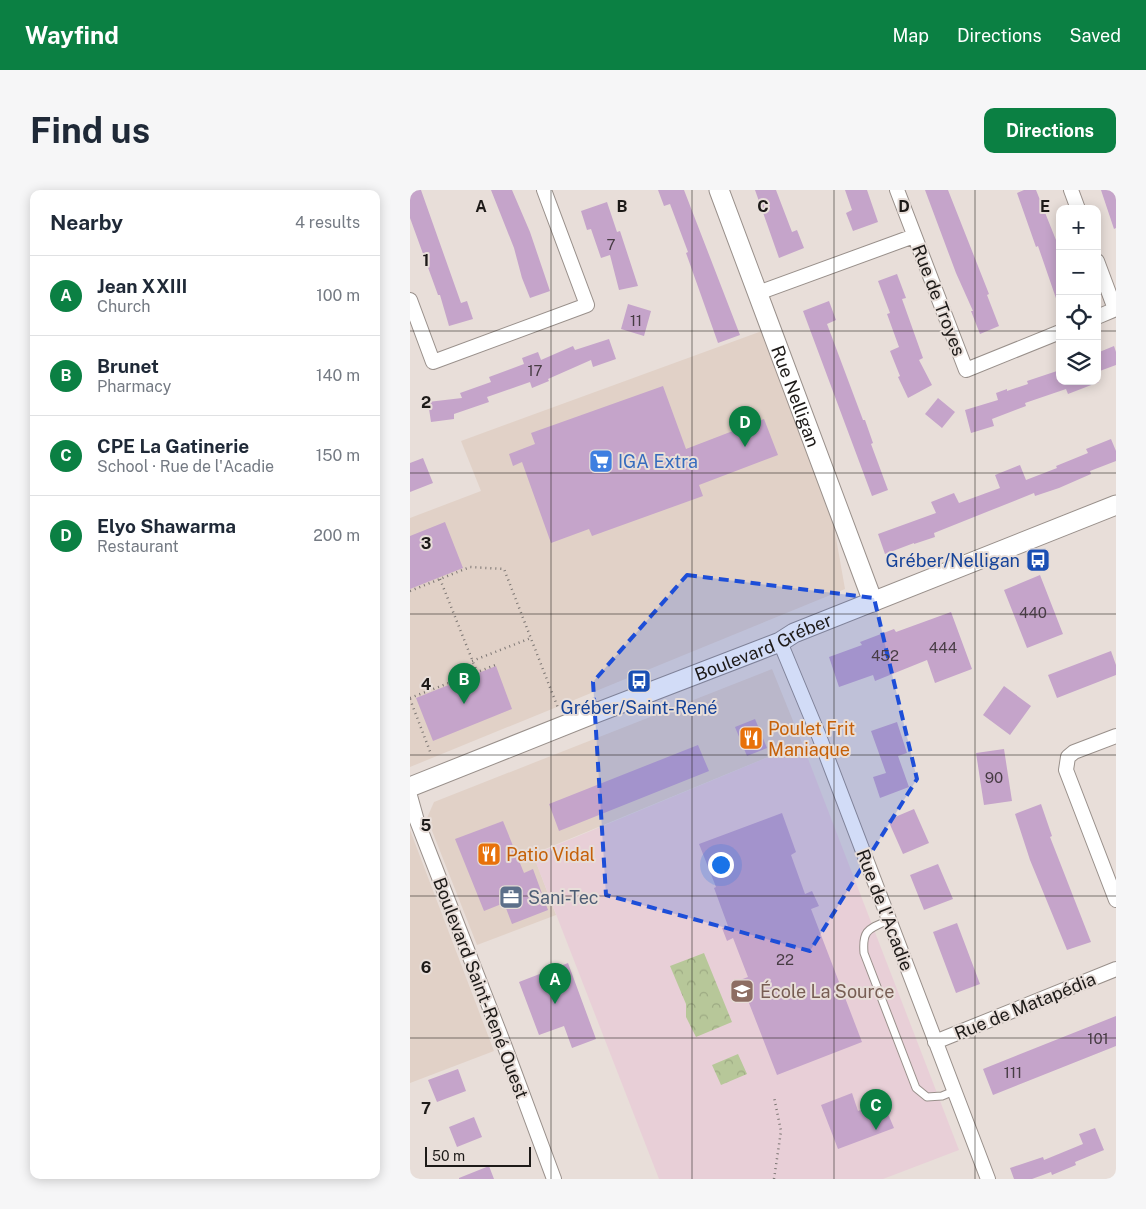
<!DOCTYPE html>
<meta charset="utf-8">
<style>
body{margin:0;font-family:"Public Sans",sans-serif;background:#f6f6f7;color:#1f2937}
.controls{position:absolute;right:15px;top:15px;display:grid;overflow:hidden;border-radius:10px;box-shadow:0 2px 12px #0003}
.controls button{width:45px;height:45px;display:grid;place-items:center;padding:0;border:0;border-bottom:1px solid #e0e1e3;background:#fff;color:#1f2937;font:25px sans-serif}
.scale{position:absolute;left:15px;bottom:12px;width:106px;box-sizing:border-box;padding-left:5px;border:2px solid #1d1a18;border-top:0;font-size:14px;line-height:18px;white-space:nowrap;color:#1d1a18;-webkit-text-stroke:4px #e8ded9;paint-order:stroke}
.you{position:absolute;left:310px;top:674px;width:18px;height:18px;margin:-12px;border:4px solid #fff;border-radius:50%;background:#1a73e8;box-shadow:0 0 0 8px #1a73e833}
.badge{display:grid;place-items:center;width:32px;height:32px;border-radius:50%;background:#0b8043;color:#fff;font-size:16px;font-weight:700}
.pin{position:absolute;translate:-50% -41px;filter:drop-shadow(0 1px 2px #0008)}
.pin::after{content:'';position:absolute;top:26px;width:18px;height:15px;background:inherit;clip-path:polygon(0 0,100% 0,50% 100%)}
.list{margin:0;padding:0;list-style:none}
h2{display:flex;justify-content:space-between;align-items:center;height:65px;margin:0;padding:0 20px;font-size:21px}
h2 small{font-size:16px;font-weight:400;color:#747a83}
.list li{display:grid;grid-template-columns:32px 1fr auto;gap:15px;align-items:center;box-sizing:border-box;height:80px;padding:0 20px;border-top:1px solid #e0e1e3}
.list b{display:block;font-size:19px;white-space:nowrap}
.list p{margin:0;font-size:16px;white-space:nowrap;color:#747a83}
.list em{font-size:16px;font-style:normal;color:#747a83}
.icon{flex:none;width:28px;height:28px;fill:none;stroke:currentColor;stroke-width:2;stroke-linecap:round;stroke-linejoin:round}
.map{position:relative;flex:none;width:706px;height:989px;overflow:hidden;border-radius:10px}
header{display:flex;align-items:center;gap:30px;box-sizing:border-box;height:70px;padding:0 25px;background:#0b8043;color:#fff}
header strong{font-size:24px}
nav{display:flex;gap:28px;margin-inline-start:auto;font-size:18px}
.intro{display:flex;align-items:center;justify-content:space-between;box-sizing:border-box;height:120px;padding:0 30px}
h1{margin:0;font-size:35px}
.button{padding:12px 22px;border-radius:10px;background:#0b8043;color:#fff;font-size:18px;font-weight:700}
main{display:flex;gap:30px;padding:0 30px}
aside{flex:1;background:#fff;border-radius:10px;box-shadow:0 2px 12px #0003}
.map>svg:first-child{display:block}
.built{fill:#e1d1c7}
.education{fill:#e8cfd7}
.park{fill:url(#park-crowns)}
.building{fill:#c5a4ca}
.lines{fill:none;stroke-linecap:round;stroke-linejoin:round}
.lane-casing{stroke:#99908b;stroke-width:9}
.street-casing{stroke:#99908b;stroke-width:16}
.secondary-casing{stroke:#99908b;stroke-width:21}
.path{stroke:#7c7673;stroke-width:2.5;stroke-dasharray:1 4;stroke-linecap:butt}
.lane{stroke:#fff;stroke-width:7}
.street{stroke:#fff;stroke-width:14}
.secondary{stroke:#fff;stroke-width:19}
.marked{fill:#1d4ed8;fill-opacity:0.2;stroke:#1d4ed8;stroke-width:4;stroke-dasharray:10 6;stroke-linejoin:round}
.grid{fill:none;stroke:#1d1a18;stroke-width:1;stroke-opacity:0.55}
.labels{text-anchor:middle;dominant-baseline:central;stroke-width:4;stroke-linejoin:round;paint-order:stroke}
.number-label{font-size:15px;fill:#473c44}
.street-label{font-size:18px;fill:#1d1a18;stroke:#e8ded9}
.shop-label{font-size:18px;fill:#366cbe;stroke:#e8ded9;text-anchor:start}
.transit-label{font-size:18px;fill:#164399;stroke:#e8ded9;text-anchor:end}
.food-label{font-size:18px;fill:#c56008;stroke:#e8ded9;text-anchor:start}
.service-label{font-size:18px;fill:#4e5e75;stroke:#e8ded9;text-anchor:start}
.education-label{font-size:18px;fill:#785e54;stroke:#e8ded9;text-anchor:start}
.grid-label{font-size:16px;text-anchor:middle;font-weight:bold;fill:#1d1a18;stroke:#e8ded9;stroke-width:4;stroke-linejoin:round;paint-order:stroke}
</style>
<header>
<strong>Wayfind</strong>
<nav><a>Map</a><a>Directions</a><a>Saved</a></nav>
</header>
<div class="intro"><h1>Find us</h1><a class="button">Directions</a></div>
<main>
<aside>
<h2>Nearby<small>4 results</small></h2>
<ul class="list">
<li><span class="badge">A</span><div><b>Jean XXIII</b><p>Church</p></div><em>100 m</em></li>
<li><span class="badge">B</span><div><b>Brunet</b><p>Pharmacy</p></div><em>140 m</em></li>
<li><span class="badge">C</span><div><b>CPE La Gatinerie</b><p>School · Rue de l'Acadie</p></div><em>150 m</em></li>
<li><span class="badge">D</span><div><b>Elyo Shawarma</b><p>Restaurant</p></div><em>200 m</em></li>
</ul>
</aside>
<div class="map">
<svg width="706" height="989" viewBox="0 0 706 989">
<defs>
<pattern id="park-crowns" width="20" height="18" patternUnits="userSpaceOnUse" patternTransform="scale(1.25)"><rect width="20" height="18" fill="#b7c799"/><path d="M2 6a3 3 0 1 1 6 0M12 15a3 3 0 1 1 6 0" fill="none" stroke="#9daa83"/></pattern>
</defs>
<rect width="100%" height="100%" fill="#e8ded9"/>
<path class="built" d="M360,138L414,280L435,399L0,577V328L71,301L51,251Z
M362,479L392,553L123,664L146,725L67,755L17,628L24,612Z
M0,640L84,861L0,893Z"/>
<path class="education" d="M392,553L549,960L473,989H249L123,665Z"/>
<path class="park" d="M294,763L322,832L286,847L276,827V814L260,776Z
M328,864L337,884L311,895L302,875Z"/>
<path class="building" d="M0,0H11L51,113L57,111L63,129L39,136L30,105H28L0,28Z
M81,0H102L120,42L140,101L120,108L112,88L104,58Z
M248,0H274L330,145L308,153L276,63L278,62L260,14L254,16Z
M345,0H366L382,42L387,40L394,58L369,68Z
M435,0H457L468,32L443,41L436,23L442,20Z
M515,0H538L579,104L577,105L589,136L570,144L561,121H563L546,83Z
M614,0H626L646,50L650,64V114H648L628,56L626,57L607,3Z
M691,0H706V38L704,39Z
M197,12L207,42L210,41L228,96L209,100L200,65L191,68L181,39L177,40L171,21Z
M487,84L496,108L492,109L513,168L509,170L522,195L498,208L488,187L490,186L480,161L489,157L477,124L480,123L468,91Z
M419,111L426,130L417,134L453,230H455L463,253L461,254L478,300L462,306L393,121Z
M218,114L241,121L234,146L211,139Z
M199,149L206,169L183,177L181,170L138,189L139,191L122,198L120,192L77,207L79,212L44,224V229L21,232L18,212L52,208L50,203L81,192L79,187L114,174L112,168L128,162L131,170L163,156L165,160Z
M704,156L706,162V175L687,182V163Z
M650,180V191L689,192L658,204L656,199L615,213L616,216L582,229L584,236L561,243L555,220L588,210L586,203L597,199V201L618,194L617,191Z
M253,196L276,259L354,229L368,265L289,295L293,306L182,346L179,339L141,353L112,272L103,276L99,264L125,254L121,243Z
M528,208L545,222L532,238L515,224Z
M701,249L706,261V271L680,281L681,284L649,298L625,306L624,303L524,343L525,347L504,354V353L475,364L468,344L526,323L521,312L544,303L549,313L590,298L585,285L610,275L616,290L647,278L646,276L678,263L676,259Z
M13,268L23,293L0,302V273Z
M35,332L53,378L0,399V346Z
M630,385L653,444L617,458L594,400Z
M541,422L562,479L525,493L517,470L465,491L463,485L429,497L419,467L452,455L450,452L484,439L486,442Z
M701,461L706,475V485L647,508L638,485Z
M86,476L102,519L23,551L6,508Z
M594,496L621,516L600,545L573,525Z
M345,529L357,558L337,566L325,537Z
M487,532L497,563L488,566L499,597L470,608L463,587L476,583L461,541Z
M288,555L299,581L149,641L139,614Z
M594,559L602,611L574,615L566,563Z
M631,614L642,646L640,647L681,752L657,760L620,670L605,624Z
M504,619L519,653L493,664L478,630Z
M372,623L386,662L381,665L395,704L402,701L409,716L401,719L452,852L367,885L330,790L338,787L323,748L317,751L312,738L318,736L304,698L306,697L289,654Z
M93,631L114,683L123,679L138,720L102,734L94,713L74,721L45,649Z
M528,674L543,709L514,720L500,685Z
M547,733L570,794L546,803L523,742Z
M158,773L186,849L162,858L154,836L129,845L109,792Z
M706,826V856L583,905L573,879Z
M48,879L56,901L27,912L18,890Z
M442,903L448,921L473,912L484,938L428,959L411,915Z
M64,927L72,947L47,957L39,937Z
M685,938L694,960L665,972L666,975L642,985L641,982L622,989H604L600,978L633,967L634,970L673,954L669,944Z
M79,976L84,989H49V988Z"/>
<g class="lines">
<g class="lane-casing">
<path id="lane" d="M479,730C459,739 452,739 454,763L506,898L517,907L532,906L544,901"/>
</g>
<g class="street-casing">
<path id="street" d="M487,0L556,180L650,142
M661,0L668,19
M687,71L705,119
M348,103L504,46
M0,110L23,172L177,115L134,0
M687,127L706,119
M370,452L409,546L578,989
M706,546L664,562L658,567L656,580L706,710
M0,606L7,631L95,857L144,989
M525,852L706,779"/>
</g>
<g class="secondary-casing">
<g id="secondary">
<path id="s1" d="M309,0L463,412"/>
<path id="s2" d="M0,597L178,526L357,457L370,452L384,443L706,315"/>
</g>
</g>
<path class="path" d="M30,389L67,482
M0,401L60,377L94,379L148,518
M62,471L121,448
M0,508L88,474
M0,509L21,564
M364,989L371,941L364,907"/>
<use href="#lane" class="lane"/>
<use href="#street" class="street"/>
<use href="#secondary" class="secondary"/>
</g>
<path class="marked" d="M277,385L464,408L507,589L400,761L196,705L183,492Z"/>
<path class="grid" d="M141,0V989M282,0V989M424,0V989M565,0V989M0,141H650M687,141H706M0,283H706M0,424H706M0,565H706M0,706H706M0,848H706"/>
<defs>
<g id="supermarket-square" transform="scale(1.25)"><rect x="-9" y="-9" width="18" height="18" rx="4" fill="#3f7fe0" stroke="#e8ded9"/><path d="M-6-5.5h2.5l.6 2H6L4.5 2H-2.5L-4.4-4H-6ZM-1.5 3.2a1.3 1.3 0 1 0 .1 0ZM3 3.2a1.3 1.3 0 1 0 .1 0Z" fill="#fff"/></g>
<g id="bus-square" transform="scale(1.25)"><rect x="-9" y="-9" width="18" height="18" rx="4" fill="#1a4fb4" stroke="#e8ded9"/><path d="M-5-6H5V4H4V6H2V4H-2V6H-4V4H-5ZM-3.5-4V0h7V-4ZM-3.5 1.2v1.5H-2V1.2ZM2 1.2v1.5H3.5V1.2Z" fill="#fff"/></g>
<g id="restaurant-square" transform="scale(1.25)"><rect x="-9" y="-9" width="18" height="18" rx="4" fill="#e8710a" stroke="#e8ded9"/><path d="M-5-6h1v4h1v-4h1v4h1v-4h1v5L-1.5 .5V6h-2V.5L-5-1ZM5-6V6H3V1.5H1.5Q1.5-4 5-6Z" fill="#fff"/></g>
<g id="office-square" transform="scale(1.25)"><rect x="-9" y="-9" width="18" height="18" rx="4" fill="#5c6f8a" stroke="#e8ded9"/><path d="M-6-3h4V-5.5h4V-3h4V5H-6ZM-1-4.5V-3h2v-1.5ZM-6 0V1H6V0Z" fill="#fff"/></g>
<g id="school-square" transform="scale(1.25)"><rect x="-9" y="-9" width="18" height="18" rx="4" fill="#8d6e63" stroke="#e8ded9"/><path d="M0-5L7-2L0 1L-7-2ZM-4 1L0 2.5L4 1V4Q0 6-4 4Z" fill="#fff"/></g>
</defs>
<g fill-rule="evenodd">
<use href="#supermarket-square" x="191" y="271"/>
<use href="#bus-square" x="628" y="370"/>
<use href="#bus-square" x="229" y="491"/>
<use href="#restaurant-square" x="341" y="548"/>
<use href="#restaurant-square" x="79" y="664"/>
<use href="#office-square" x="101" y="707"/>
<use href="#school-square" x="332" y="801"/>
</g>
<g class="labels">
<g class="number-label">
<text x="201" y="54">7</text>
<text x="226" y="130">11</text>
<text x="125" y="180">17</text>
<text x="623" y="422">440</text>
<text x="533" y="457">444</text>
<text x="475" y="465">452</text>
<text x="584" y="587">90</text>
<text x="375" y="769">22</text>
<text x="688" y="848">101</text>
<text x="603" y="882">111</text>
</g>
<g class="street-label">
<text transform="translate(529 110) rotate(69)">Rue de Troyes</text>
<text stroke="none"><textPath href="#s1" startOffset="220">Rue Nelligan</textPath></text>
<text stroke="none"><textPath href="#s2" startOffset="380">Boulevard Gréber</textPath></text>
<text transform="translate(475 720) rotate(69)">Rue de l'Acadie</text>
<text transform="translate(71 798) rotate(69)">Boulevard Saint-René Ouest</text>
<text transform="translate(615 816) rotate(-22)">Rue de Matapédia</text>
</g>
<g class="shop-label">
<text x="208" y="271">IGA Extra</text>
</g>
<g class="transit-label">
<text x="610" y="370">Gréber/Nelligan</text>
<text x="229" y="517" text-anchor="middle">Gréber/Saint-René</text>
</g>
<g class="food-label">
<text x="358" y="538">Poulet Frit<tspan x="358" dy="21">Maniaque</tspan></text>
<text x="96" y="664">Patio Vidal</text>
</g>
<g class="service-label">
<text x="118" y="707">Sani-Tec</text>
</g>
<g class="education-label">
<text x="350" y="801">École La Source</text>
</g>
</g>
<g class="grid-label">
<text x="71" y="22">A</text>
<text x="212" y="22">B</text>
<text x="353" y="22">C</text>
<text x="494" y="22">D</text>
<text x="635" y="22">E</text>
<text x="16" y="76">1</text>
<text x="16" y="218">2</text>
<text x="16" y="359">3</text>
<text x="16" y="500">4</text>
<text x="16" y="641">5</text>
<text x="16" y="783">6</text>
<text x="16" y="924">7</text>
</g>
</svg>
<div class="controls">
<button>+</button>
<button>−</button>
<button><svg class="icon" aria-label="locate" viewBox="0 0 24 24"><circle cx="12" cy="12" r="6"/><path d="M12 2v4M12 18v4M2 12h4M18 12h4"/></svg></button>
<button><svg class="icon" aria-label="layers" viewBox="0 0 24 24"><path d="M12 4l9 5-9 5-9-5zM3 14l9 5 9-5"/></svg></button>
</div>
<div class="scale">50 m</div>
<div class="you"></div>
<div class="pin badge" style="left:145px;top:814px">A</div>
<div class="pin badge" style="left:54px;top:514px">B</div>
<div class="pin badge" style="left:466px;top:940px">C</div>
<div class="pin badge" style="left:335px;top:257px">D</div>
</div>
</main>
